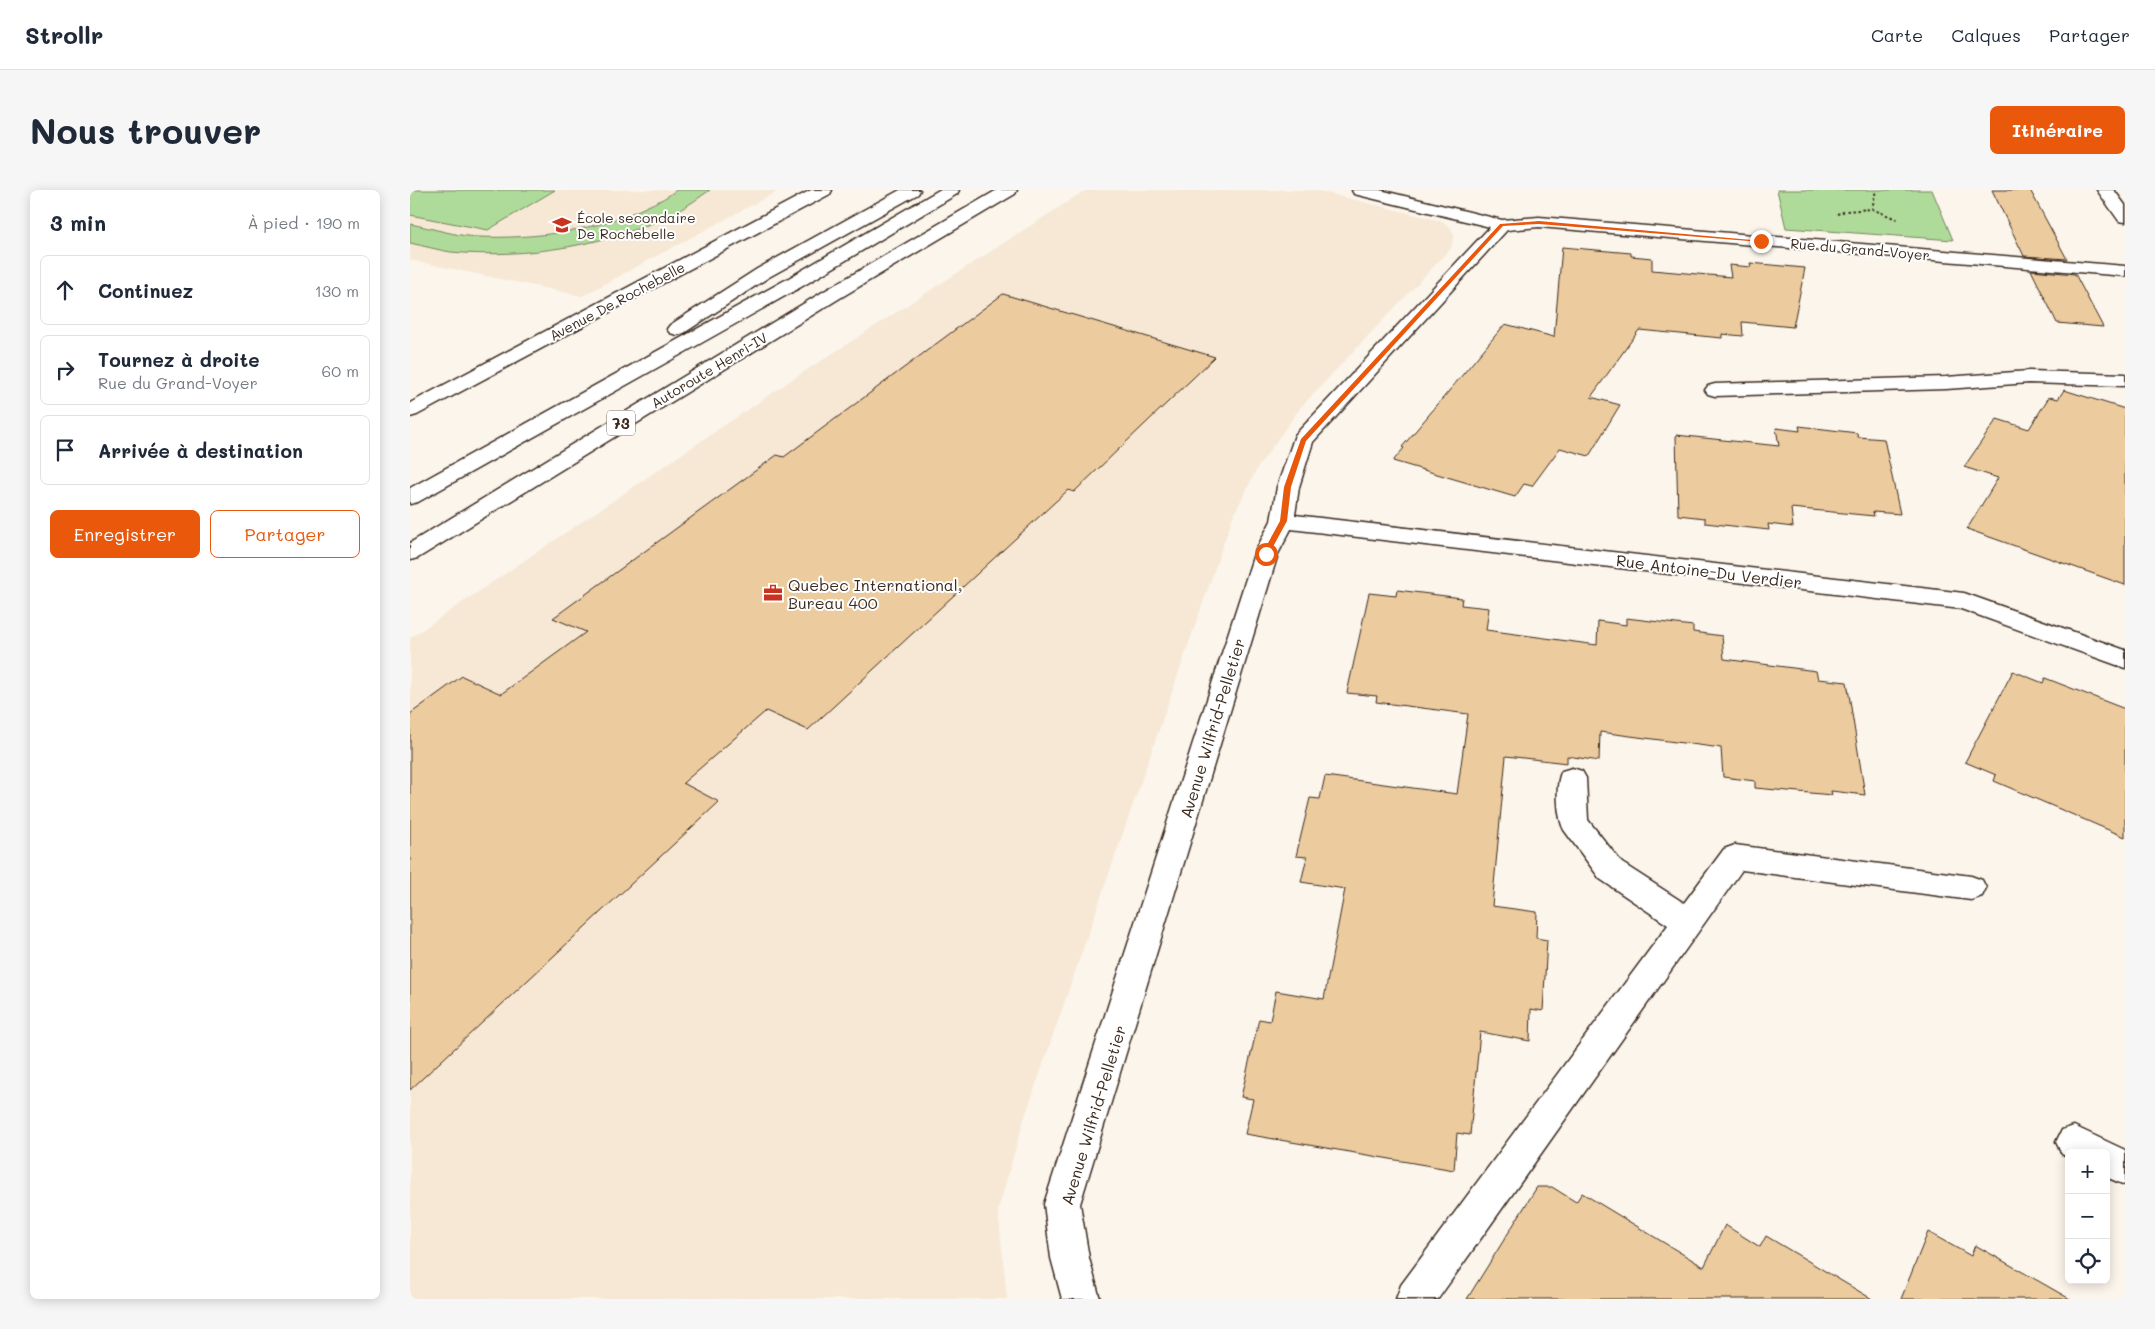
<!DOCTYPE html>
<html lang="fr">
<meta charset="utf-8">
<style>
body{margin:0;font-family:Mali,sans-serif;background:#f6f6f7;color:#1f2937}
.controls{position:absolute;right:15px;bottom:15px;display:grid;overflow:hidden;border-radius:8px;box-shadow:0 2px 12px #0003}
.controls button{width:45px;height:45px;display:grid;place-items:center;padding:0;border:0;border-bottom:1px solid #e0e1e3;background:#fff;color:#1f2937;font:25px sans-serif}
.stop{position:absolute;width:15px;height:15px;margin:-11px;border:4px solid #ea580c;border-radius:50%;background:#fff}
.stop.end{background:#ea580c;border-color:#fff;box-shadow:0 1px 5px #0008}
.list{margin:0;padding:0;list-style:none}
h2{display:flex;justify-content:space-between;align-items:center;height:65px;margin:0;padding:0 20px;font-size:21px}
h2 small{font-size:16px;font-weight:400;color:#747a83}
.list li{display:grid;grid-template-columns:32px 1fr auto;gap:15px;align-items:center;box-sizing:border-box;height:70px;margin:0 10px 10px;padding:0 10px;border:1px solid #e0e1e3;border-radius:8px}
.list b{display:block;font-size:19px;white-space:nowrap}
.list p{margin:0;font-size:16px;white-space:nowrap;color:#747a83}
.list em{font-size:16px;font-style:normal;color:#747a83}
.actions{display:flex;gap:10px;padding:15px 20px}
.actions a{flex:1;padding:11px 0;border:1px solid #ea580c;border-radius:8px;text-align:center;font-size:18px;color:#ea580c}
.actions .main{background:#ea580c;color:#fff}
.icon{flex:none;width:28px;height:28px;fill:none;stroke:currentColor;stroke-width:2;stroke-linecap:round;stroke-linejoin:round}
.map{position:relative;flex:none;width:1715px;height:1109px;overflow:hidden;border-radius:8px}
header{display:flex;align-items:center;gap:30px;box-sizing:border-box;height:70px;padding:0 25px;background:#fff;border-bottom:1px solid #e0e1e3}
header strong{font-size:24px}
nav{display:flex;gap:28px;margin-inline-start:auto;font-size:18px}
.intro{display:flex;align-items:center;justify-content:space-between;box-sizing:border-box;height:120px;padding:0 30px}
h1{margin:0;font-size:35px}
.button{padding:12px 22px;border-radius:8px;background:#ea580c;color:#fff;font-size:18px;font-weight:700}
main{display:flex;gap:30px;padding:0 30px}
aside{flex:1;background:#fff;border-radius:8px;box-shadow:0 2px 12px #0003}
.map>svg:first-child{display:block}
.built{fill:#f6e8d5}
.green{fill:#afdb9a;stroke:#75825c}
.building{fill:#eccb9e;stroke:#3b2a1e}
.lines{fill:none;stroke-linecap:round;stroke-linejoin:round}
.minor-casing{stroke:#3b2a1e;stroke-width:3}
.highway-casing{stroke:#3b2a1e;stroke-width:3}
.path{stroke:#3b2a1e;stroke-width:2;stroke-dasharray:2.5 2.5;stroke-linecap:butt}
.minor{fill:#fff;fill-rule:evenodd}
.highway{fill:#fff;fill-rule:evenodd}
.route{fill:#ea580c}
.labels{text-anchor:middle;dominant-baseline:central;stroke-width:4;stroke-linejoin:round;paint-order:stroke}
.far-poi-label{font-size:14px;fill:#3b2a1e;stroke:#fff;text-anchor:start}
.far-street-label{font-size:14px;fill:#3b2a1e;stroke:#fff}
.shield{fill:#fff;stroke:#766a62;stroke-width:1}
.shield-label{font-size:15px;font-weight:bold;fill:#3b2a1e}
.street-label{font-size:16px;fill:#3b2a1e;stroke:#fff}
.poi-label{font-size:16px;fill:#3b2a1e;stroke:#fff;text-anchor:start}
</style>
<header>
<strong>Strollr</strong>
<nav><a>Carte</a><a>Calques</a><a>Partager</a></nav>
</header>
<div class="intro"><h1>Nous trouver</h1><a class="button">Itinéraire</a></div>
<main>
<aside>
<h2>3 min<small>À pied · 190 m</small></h2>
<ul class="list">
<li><svg class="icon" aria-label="ahead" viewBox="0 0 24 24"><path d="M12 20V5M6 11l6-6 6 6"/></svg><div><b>Continuez</b></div><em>130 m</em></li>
<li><svg class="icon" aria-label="right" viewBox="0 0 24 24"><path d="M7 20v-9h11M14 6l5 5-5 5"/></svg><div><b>Tournez à droite</b><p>Rue du Grand-Voyer</p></div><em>60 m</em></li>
<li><svg class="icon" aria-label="arrive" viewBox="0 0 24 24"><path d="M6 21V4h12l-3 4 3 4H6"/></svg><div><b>Arrivée à destination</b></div></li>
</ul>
<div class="actions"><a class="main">Enregistrer</a><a>Partager</a></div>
</aside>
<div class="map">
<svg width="1715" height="1109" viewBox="0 0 1715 1109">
<rect width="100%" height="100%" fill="#fbf5ec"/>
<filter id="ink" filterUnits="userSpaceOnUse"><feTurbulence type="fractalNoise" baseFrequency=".02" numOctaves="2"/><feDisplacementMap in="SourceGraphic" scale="10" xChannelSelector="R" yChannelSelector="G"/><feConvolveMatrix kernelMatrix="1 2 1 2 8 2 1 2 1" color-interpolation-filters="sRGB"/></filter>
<g filter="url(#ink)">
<path class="built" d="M0,0H370L172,106L0,70Z
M676,0H905L1031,31L1040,37L1044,45L1041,58L890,218L848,277L823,326L614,929L588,1020L597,1109H0V448L386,187Z"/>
<path class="green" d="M0,0H145L78,40L0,25Z
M266,0H300C290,7 279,15 268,21C204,55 113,69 41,62C28,60 14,56 0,53V34C22,38 46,46 68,47C126,49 187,41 240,15C249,11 258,7 266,0Z
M1367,0H1522L1543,50L1376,38Z"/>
<path class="building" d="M1582,0H1620L1657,69L1614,66Z
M1152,57L1221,63V66L1242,68V80L1321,87L1319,75L1341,77L1340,73L1395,78L1383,137L1332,132L1333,146L1312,144V148L1229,140L1181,207L1210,215L1179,266L1150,258L1122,296L1114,294L1105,307L983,271L994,258L992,257L1095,134L1144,147Z
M1621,80L1665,84L1693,137L1647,133Z
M593,104L805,167L664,302L658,300L398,540L356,521L273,593L309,612L0,900V524L52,486L91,504L176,442L143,428L367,265L374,267Z
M1654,200L1715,219V395L1557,339L1588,288L1554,277L1587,229L1619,239L1639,207L1648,209Z
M1389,236L1447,243L1448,247L1474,249L1490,324L1463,322L1464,326L1381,318L1383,337L1358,334L1359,340L1295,333V328L1268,325L1266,245L1369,256L1366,238L1390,241Z
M987,400L1052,408L1051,415L1079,418L1076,440L1187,455L1188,431L1216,435V428L1283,436V442L1312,446L1314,469L1406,481L1408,489L1437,492L1455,605L1421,601L1422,605L1345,598V591L1313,587L1311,558L1190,542L1189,571L1157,566V573L1096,566L1082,716L1127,722L1126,748L1137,750L1133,821L1121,819L1120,851L1070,842L1060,945L1047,943L1044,980L835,944L843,909L831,907L849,829L860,831L866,801L914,809L935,699L891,692L897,667L886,666L900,608L910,609L915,586L1047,604L1058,524L966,512L967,506L937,503L959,403L986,406Z
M1603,481L1633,493L1635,488L1715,519V647L1584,591L1586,585L1555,572Z
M1127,997H1142L1166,1012L1172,1003L1294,1077L1315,1035L1350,1057L1356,1046L1462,1109H1057Z
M1518,1042L1561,1066L1565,1055L1660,1109H1491Z"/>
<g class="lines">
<g class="minor-casing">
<path id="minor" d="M401,0H422L420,4L7,225L0,227V213Z
M942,0H970L1092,30L1129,27L1715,76V86L1129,37L1097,40L903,252L889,297L885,325L1554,403L1715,460V478L1551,419L881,339L868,364L670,1014L679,1068L690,1109H652L641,1068L634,1014L844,364L861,331L867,297L885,245L1080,37L944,4Z
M1687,0H1704L1715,15V32L1709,31Z
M1619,181L1715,184V196L1619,193L1536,199L1305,206L1298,204L1295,200L1298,196L1305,194L1536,187Z
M1162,578L1172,581L1176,588L1178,630L1212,673L1274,713L1314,659L1325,655L1561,686L1572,690L1576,698L1572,706L1561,710L1332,680L1028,1109H986L991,1095L1258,735L1190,689L1154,640C1147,627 1145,593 1152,581Z
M1664,936L1715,960V995L1696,987V963H1659V967L1652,964L1646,952L1652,940Z"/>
</g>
<g class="highway-casing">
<path id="highway" d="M490,0H510L508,4L359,87L274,143L267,145L260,143L257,139L260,135L347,79Z
M529,0H549L547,4L391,97L8,312L0,314V298L377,89Z
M587,0H607L605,4L430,108L8,368L0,370V353L416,100Z"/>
</g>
<path class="path" d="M1462,19L1489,30
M1427,24L1436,21L1462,19L1466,0"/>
<use href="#minor" class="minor"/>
<use href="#highway" class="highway"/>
</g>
</g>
<path class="route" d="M1129,31L1353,51L1351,52L1129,34L1093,36L896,251L881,297L877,331L858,366H853L852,364L870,331L874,297L891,249L1090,34Z"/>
<defs>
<g id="school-bare" transform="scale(1.5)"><path d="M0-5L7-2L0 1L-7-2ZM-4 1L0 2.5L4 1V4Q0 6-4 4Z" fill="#c8321e" stroke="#fff" stroke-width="2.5" paint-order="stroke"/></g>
<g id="office-bare" transform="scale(1.5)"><path d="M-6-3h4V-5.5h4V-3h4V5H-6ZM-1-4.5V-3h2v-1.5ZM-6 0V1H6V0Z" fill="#c8321e" stroke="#fff" stroke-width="2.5" paint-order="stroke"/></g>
</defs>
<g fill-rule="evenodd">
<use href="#school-bare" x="152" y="35"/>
<use href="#office-bare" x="363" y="403"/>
</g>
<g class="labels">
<g class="far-poi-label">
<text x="167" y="27">École secondaire<tspan x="167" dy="16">De Rochebelle</tspan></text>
</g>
<g class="far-street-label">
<text transform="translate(1450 59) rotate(5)">Rue du Grand-Voyer</text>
<text transform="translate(207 111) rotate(-28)">Avenue De Rochebelle</text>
<text transform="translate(299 180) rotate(-31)">Autoroute Henri-IV</text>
</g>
<rect class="shield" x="197" y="220.5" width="28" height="25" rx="4"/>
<g class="shield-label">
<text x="211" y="233">73</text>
</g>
<g class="street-label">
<text transform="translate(1299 381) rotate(7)">Rue Antoine-Du Verdier</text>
<text transform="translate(802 538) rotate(-73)">Avenue Wilfrid-Pelletier</text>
<text transform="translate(683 925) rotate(-73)">Avenue Wilfrid-Pelletier</text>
</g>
<g class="poi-label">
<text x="378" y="394">Quebec International,<tspan x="378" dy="18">Bureau 400</tspan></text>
</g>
</g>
</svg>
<div class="controls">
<button>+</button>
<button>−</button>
<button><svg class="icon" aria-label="locate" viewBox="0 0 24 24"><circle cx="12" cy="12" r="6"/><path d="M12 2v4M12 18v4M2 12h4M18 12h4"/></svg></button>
</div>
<div class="stop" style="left:856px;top:364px"></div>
<div class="stop end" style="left:1351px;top:51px"></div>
</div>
</main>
